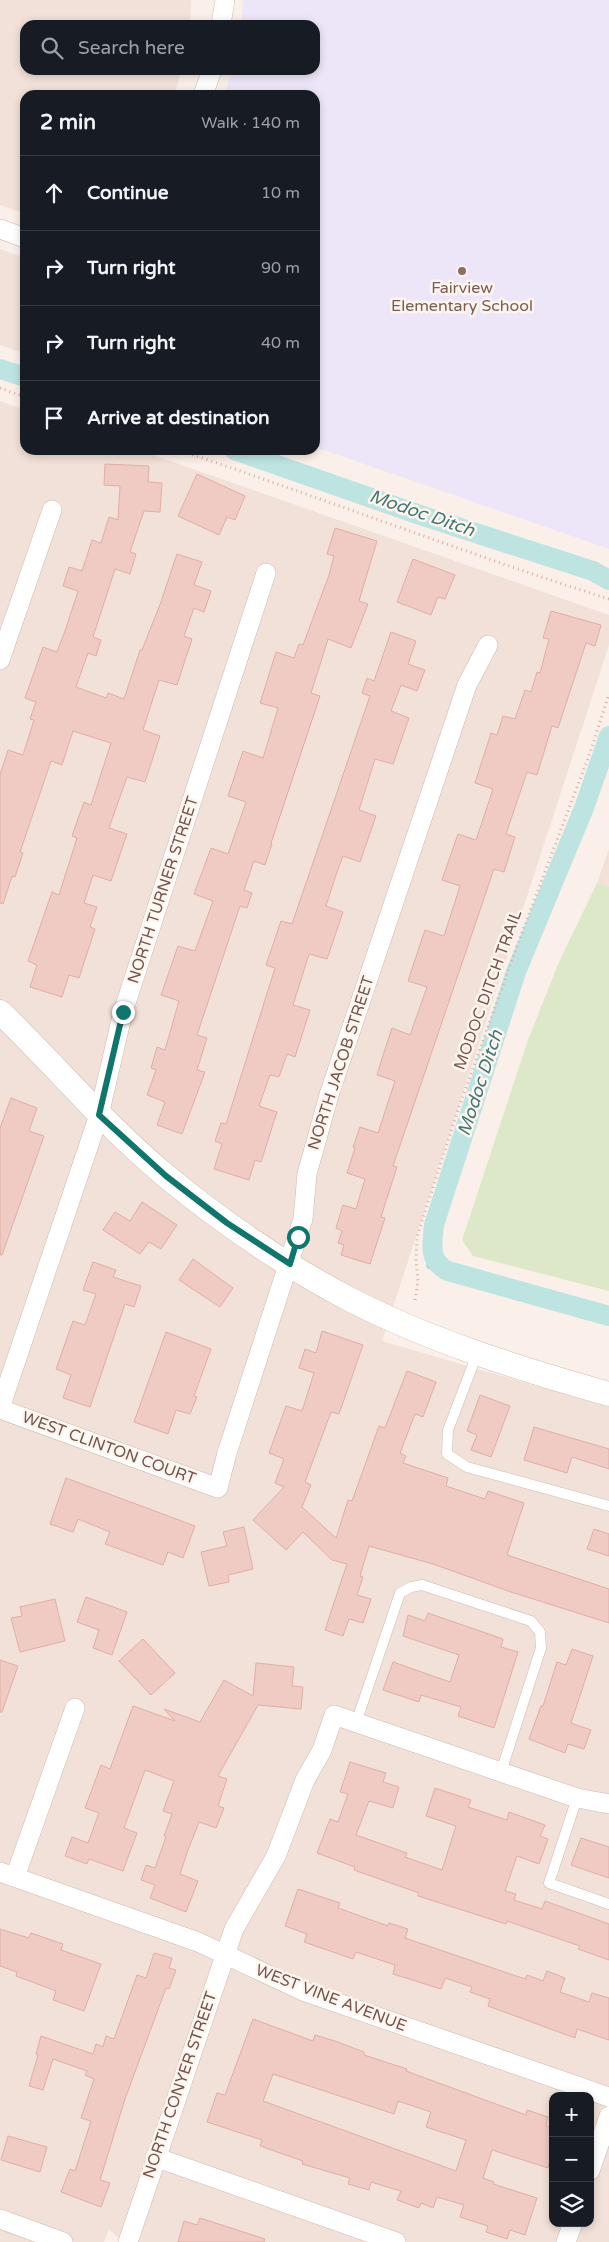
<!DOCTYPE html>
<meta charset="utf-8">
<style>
body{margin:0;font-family:"Varela Round",sans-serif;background:#20242c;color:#f1f3f6}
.controls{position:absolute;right:15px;bottom:15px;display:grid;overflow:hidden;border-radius:10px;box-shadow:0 2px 8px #0003}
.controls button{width:45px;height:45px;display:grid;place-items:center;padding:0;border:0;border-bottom:1px solid #363941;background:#171b24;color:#f1f3f6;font:25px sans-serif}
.stop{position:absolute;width:15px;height:15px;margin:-11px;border:4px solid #0f766e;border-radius:50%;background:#fff}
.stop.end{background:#0f766e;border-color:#fff;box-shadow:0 1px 5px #0008}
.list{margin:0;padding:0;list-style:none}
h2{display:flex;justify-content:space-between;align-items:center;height:65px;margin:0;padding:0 20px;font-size:21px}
h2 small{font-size:16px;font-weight:400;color:#9ea1a6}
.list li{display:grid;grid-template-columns:32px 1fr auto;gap:15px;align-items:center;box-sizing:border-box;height:75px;padding:0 20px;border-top:1px solid #363941}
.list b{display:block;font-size:19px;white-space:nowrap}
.list em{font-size:16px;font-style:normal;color:#9ea1a6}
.icon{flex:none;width:28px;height:28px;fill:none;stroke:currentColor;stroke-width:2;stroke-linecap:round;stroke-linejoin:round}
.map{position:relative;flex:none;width:609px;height:2242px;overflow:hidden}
.search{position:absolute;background:#171b24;box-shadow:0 2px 8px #0003;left:20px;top:20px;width:300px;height:55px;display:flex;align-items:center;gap:12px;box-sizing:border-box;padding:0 18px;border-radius:15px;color:#9ea1a6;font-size:19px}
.panel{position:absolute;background:#171b24;box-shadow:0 2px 8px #0003;left:20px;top:90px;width:300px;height:365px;border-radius:15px}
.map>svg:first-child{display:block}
.residential{fill:#f2e1d8;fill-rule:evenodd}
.education{fill:#ede6f8}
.green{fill:#dce8c8}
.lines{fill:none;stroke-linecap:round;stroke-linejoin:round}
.stream{stroke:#a5d5d2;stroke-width:5.5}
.canal{stroke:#bee4e1;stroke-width:20}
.building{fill:#efcbc3;stroke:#e0aea4;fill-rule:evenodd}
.service-casing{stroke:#cfb9b2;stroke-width:11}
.minor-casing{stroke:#cfb9b2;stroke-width:20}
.tertiary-casing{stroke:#cfb9b2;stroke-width:25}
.path{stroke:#d4aea5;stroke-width:3;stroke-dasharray:1 4;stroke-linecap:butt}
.service{stroke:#fff;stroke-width:10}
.minor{stroke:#fff;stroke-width:19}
.tertiary{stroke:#fff;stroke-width:24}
.route{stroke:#0f766e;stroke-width:6}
.education-dot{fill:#8d6e63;stroke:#fef5ef;stroke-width:2}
.labels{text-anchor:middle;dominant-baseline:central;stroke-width:5;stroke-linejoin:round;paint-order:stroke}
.education-label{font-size:16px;fill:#785e54;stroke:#fef5ef}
.street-label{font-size:16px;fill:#74544e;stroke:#fef5ef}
.water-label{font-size:18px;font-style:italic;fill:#427876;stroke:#fef5ef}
</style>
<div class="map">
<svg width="609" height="2242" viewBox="0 0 609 2242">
<rect width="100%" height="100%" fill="#fbf0e9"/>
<path class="residential" d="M0,0H191L190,25H25V70H182L174,95H25V214L0,205Z
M0,249L25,258V354L0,345Z
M0,401L25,410V450H139L609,615V645L382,1341L609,1407V2242H123L109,2229L104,2242H0ZM553,2096H590V2223H553Z
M609,849V887L597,883Z"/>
<path class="education" d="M243,0H609V549L315,447V95H224L232,70H315V25H241Z"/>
<path class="green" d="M597,883L609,887V1291L473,1256L462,1240L528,1040L558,964Z"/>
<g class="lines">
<path class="stream" d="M429,1266L436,1262"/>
<path class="canal" d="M0,369L25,377
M234,450L417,514L593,571L609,580
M609,736L584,808L516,972L434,1225C432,1244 428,1261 448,1271L609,1316"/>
</g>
<path class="building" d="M105,464L149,466L148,482L162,483L160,512L144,511L130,552L136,554L130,574L115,569L93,637L101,640L96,656L88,653L76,687L106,698L108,693L124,699L140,650H142L161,602L177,554L202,562L194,585L211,591L204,612L194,608L184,636L192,639L177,685L159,680L143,730L160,736L145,782L127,777L109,828L127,834L111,881L93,875L84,903L97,907L90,927L95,929L79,978L69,975L62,997L30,987L37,965L28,961L52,892L59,895L77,838L72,836L84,802L91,805L111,743L73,731L62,765L51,761L20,852L23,853L15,877L12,876L3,904L0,903V775L8,750L23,755L34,720L30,719L36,702L25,698L43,647L57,652L66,628L78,591L63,586L69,567L82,571L92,540L101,543L109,517L118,520L120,486L104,485Z
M197,474L245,496L235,520L227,517L219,535L178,516Z
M335,528L377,541L359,601L368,604L351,648L328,639L311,693L320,696L271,843L272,844L265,865L254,861L244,890L252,893L247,908L240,906L197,1035L207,1038L197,1070L205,1072L182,1134L157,1125L165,1102L147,1095L156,1070L151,1068L157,1047L165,1050L179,1001L161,995L178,946L195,951L213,901L194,894L211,848L228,854L246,802L228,796L243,751L263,758L278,708L260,703L276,652L294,658L299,644L303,645L329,575L334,556L327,554Z
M413,559L455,575L445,599L438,597L431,615L397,602Z
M551,611L601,625L595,646L586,643L558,728L552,726L537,775L527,772L506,834L515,837L504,872L494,869L426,1069L393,1166L397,1167L381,1217L385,1218L370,1264L341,1255L344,1245L338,1243L342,1231L336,1228L343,1205L356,1209L365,1179L347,1173L355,1148L353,1147L360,1127L378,1133L395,1081L377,1075L385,1049L392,1028L410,1035L427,987L408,981L425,930L444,936L460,886L442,880L458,834L476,840L493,789L475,783L491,733L497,735L503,716L515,719L525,690L531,692L537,672L540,673L549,639L543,638Z
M391,632L416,641L408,664L425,670L417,691L401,685L391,711L409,718L393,764L375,759L359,810L376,816L360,862L343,856L337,872L326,906L343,912L327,959L309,954L293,1005L310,1010L295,1057L287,1054L279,1077L270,1075L259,1106L277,1112L261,1162L255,1160L249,1180L214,1169L222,1144L215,1141L221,1123L226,1124L275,968L266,965L281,921L292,924L370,696L362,693L367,678L374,681Z
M11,1098L37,1108L29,1131L44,1136L2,1255H0V1128Z
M142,1202L177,1225L161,1249L149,1242L140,1254L103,1230L115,1212L130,1221Z
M193,1259L233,1288L220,1307L179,1280Z
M93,1262L116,1270L113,1277L141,1286L134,1307L125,1304L90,1407L63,1398L71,1375L56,1369L73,1321L85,1325L96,1294L83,1290Z
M322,1331L363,1345L339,1414L331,1412L305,1482L311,1485L302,1507L336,1538L348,1500L352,1501L379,1426L385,1428L407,1371L436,1382L423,1417L415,1414L400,1453L406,1456L403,1463L448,1478L446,1486L485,1499L488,1491L524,1503L507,1555L609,1589V1623L511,1592L433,1564L369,1546L360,1576L363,1577L357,1595L371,1599L363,1623L349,1619L343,1636L325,1630L347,1564L332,1560L303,1532L286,1550L253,1520L284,1487L275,1483L284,1459L269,1453L286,1406L302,1411L314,1373L299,1368L305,1349L316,1353Z
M166,1332L211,1349L194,1396L197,1397L190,1414L176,1410L168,1434L134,1422Z
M480,1395L510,1406L491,1457L471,1450L477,1435L467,1431Z
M534,1427L609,1449V1469L572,1457L567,1473L524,1460Z
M66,1478L195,1526L183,1558L168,1552L163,1565L105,1544L110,1532L78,1519L73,1532L50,1524Z
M244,1527L253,1569L228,1575L229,1582L209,1586L201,1552L227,1546L223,1532Z
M594,1529L609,1534V1556L587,1549Z
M86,1597L127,1612L112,1655L93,1648L99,1630L77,1622Z
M55,1599L65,1641L20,1652L11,1618L22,1616L20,1607Z
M428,1613L503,1639L501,1647L518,1652L494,1728L458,1716L461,1707L421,1695L419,1702L383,1690L393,1662L450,1682L459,1655L403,1636L408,1615L425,1621Z
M143,1639L175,1673L151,1695L119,1661Z
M572,1649L593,1656L571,1723L591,1730L584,1749L568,1744L565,1753L529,1739L541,1706H543L557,1662L566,1665Z
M0,1660L18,1666L2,1712H0Z
M256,1663L294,1667L292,1686L303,1687L301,1709L258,1705L218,1776L227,1779L218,1806L224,1808L216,1828L199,1822L188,1850L180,1874L198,1881L186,1912L150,1898L155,1885L141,1880L146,1865L155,1868L166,1837L164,1836L172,1814L163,1811L174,1781L145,1770L124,1828L137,1833L123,1871L89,1859L87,1864L65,1856L72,1837L88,1843L99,1813L85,1808L101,1765L110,1769L133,1706L175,1721L164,1709L200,1722L224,1680L253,1696Z
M350,1762L386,1773L383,1782L399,1787L393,1808L369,1801L356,1835L407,1853L405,1857L442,1870L456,1826L426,1816L435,1788L471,1800L468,1807L507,1820L509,1812L545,1825L540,1836L548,1839L539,1864L517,1856L505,1891L516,1894L514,1900L542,1909L545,1901L609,1924V1960L578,1949L580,1946L507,1921L506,1924L418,1896L419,1893L354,1870L355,1867L317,1853L330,1819L338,1822L348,1794L340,1792Z
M581,1838L609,1847V1878L571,1865Z
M298,1889L340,1903L338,1908L388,1926L389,1923L408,1929L405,1938L525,1979L527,1975L543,1981L547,1971L565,1978L560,1992L589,2002L592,1993L609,1998V2040L577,2029L575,2038L488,2006L490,1999L470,1992L472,1987L445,1978L441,1989L393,1974L395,1965L356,1952L353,1959L304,1942L307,1934L285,1926Z
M0,1929L29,1938L31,1933L63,1944L61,1950L101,1964L84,2011L53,2000L56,1991L16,1976L17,1972L0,1966Z
M154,1953L172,1958L169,1968L176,1970L169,1989L166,1988L125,2099L100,2180L110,2183L101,2207L61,2192L70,2169L75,2171L91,2121L81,2118L94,2079L85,2075L87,2071L53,2059L43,2090L29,2086L38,2055L36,2054L41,2036L93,2054L96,2044L103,2047L106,2036L114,2039L137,1975L146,1978Z
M253,2019L313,2041L315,2035L335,2041L364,2052V2055L407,2069L406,2071L526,2115L527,2110L548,2117L546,2126L553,2128V2152L548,2168L492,2150L483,2178L494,2182L493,2184L537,2198L525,2235L510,2230L507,2239L486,2232L488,2226L460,2217L464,2205L437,2197L433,2208L421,2203L419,2208L397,2200L401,2191L371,2182L369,2190L348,2184L350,2178L302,2164L303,2161L260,2146L262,2140L207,2122L217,2093L225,2095ZM273,2074L394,2114L398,2101L431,2112L426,2127L466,2140L456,2171L263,2101Z
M8,2136L47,2147L40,2172L1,2160Z
M200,2218L265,2239L264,2242H178L184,2221L197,2225Z"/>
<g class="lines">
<g class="service-casing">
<path id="service" d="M477,1354L448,1430L447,1454L467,1467L609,1506
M356,1723L400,1593L411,1587L422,1585L531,1621L540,1632L541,1648L501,1772
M577,1798L549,1883L609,1904"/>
</g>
<g class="minor-casing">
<path id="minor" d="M221,25L225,0
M203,95L212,70
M0,229L25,238
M0,660L52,510
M0,1408L99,1115L123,1012L266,573
M0,1409L218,1488L227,1453L303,1219L307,1174L329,1095L467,685L488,645
M0,1872L198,1942L303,1991L609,2097
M15,1877L75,1708
M155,2157L396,2242
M590,2171L609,2116
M0,2219L63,2242
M128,2242L234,1929L276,1856L305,1780L322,1750L334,1715L577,1798L609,1804
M566,2242L573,2223"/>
</g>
<g class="tertiary-casing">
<path id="tertiary" d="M0,1012C56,1066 106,1126 166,1176C223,1223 286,1266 351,1300C433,1342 521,1369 609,1394"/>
</g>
<path class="path" d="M0,388L25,397
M178,450C323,498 464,553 609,599
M415,1300L418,1281L416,1261L417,1237L458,1110L521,935L590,753L609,694"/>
<use href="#service" class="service"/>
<use href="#minor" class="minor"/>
<use href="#tertiary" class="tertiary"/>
</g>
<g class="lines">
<path class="route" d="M123,1012L99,1115L166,1176L227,1223L290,1264L298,1237"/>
</g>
<circle class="education-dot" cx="462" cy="271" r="5"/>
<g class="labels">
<g class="education-label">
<text x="462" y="288">Fairview<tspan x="462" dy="18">Elementary School</tspan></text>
</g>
<g class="street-label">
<text transform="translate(163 890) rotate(-72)">NORTH TURNER STREET</text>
<text transform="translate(488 990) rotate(-70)">MODOC DITCH TRAIL</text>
<text transform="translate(341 1063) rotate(-72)">NORTH JACOB STREET</text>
<text transform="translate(109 1448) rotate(20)">WEST CLINTON COURT</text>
<text transform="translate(331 1998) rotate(21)">WEST VINE AVENUE</text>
<text transform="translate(180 2085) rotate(-71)">NORTH CONYER STREET</text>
</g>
<g class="water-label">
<text transform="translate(422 513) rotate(19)">Modoc Ditch</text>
<text transform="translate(480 1083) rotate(-72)">Modoc Ditch</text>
</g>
</g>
</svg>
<div class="controls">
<button>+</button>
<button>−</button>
<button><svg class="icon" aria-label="layers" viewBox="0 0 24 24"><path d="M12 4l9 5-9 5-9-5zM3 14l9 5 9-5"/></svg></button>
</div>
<div class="stop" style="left:298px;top:1237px"></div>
<div class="stop end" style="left:123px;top:1012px"></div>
<div class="search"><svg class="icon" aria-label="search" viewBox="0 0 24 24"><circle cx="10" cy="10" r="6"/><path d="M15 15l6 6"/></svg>Search here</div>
<section class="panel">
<h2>2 min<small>Walk · 140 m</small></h2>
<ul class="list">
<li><svg class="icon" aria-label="ahead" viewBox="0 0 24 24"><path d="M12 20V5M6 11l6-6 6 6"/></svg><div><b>Continue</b></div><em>10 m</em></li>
<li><svg class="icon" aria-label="right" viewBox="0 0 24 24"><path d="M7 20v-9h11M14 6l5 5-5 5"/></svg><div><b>Turn right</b></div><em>90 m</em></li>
<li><svg class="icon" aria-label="right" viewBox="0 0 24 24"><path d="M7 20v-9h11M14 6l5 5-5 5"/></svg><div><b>Turn right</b></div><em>40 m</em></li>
<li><svg class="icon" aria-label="arrive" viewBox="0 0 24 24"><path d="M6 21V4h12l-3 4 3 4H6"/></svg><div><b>Arrive at destination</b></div></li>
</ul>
</section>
</div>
